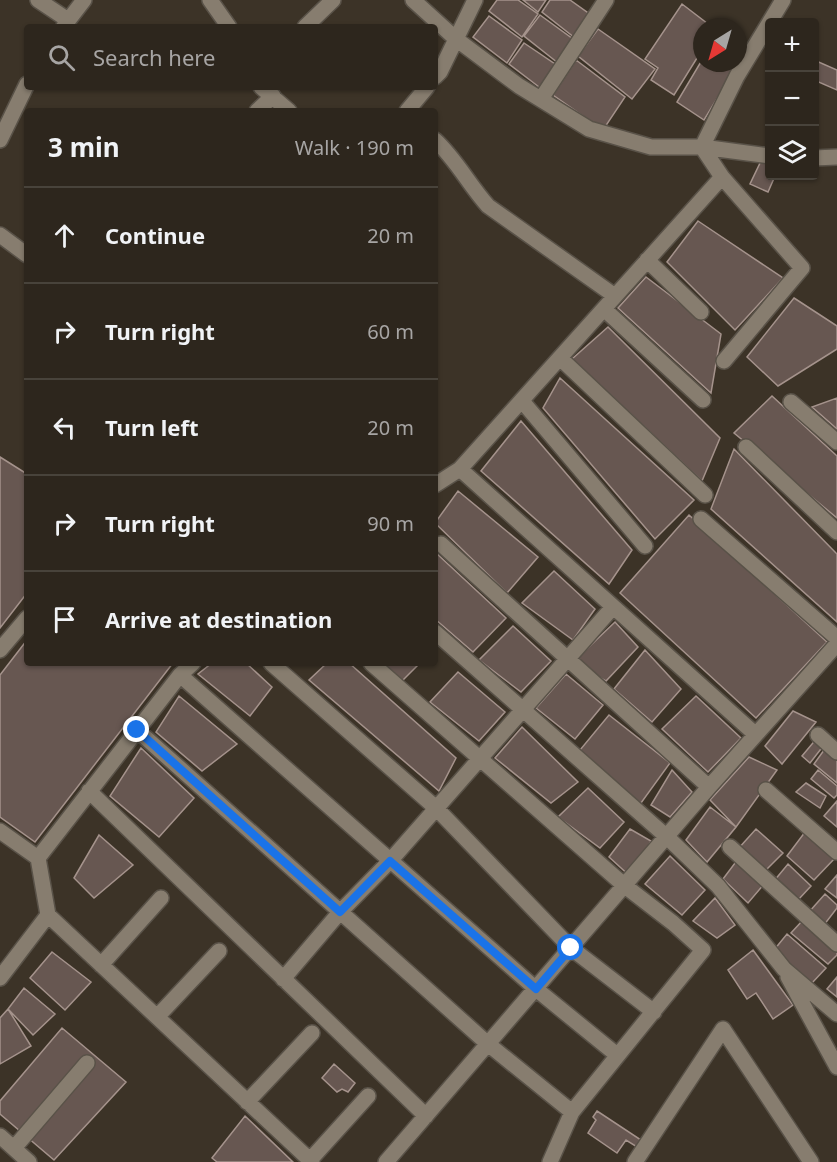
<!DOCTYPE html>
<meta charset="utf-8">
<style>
body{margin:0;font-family:"Noto Sans",sans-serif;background:#39322a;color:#f1f3f6}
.controls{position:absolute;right:18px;top:18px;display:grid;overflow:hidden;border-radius:6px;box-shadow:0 2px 4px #0004}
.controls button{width:54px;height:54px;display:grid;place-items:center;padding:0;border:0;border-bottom:2px solid #48433b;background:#2d261d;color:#f1f3f6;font:30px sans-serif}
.compass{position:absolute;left:693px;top:18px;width:54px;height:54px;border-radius:50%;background:#2d261d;box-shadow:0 2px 4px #0004;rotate:217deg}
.stop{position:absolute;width:18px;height:18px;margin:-14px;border:4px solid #1a73e8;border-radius:50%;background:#fff}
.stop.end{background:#1a73e8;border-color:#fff;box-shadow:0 2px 6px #0008}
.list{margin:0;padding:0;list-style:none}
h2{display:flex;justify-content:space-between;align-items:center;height:78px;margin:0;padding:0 24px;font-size:26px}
h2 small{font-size:20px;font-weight:400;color:#a7a5a4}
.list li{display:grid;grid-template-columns:39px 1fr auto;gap:18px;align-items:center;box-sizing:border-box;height:96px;padding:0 24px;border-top:2px solid #48433b}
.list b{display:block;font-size:22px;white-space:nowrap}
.list em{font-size:20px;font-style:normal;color:#a7a5a4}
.icon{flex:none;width:33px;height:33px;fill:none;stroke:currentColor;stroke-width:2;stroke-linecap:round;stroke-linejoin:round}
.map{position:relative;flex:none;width:837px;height:1162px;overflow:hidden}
.search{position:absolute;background:#2d261d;box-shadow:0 2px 4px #0004;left:24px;top:24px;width:414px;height:66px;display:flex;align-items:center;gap:15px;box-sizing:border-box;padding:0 21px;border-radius:6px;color:#a7a5a4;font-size:22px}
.panel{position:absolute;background:#2d261d;box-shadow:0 2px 4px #0004;left:24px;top:108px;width:414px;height:558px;border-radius:6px}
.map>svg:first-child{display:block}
.building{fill:#675751;stroke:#a5938c;stroke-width:1.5}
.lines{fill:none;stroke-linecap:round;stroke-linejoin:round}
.minor-casing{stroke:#595248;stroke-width:18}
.minor{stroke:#877d6f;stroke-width:15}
.route{stroke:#1a73e8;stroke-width:8}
</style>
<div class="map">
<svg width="837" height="1162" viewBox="0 0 837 1162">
<rect width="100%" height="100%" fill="#3c3327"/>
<path class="building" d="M497,0H518L538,14L522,37L489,11Z
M523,0H546L538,12Z
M550,0H570L591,15L575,38L542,12Z
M682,4L712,27H702V50L674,95L651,80L658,68L645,59Z
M540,15L573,39L558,63L524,36Z
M489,16L522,40L507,63L473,37Z
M598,29L655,69L632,99L578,56Z
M738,40L748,48L704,120L677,102L702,60V63H738Z
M524,43L558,66L543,90L509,64Z
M576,60L625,97L603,130L553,95Z
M814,60L837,70V90L814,80Z
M761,161L770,165V176H775L768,192L750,184Z
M698,221L783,278L735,330L667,262Z
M646,277L721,334L711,393L618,308Z
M794,298L837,326V349L778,386L747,357Z
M608,327L720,438L702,481L572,359Z
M560,378L694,500L655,539L543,408Z
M772,396L837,456V518L734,433Z
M837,398V429L812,407Z
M521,421L632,550L609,584L481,471Z
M734,449L837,554V622L711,509Z
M0,457L27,474V593L0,628Z
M458,491L538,557L507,593L435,523Z
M689,515L827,642L756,718L620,593Z
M435,552L506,618L473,652L435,619Z
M554,571L595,609L573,640L522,603Z
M615,622L638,647L606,681L572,663Z
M513,626L551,661L521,692L479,660Z
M27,640V663H173L35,842L0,817V675Z
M645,650L681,689L652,722L614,689Z
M212,663H246L272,687L250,716L198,674Z
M327,663H349L456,758L439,791L309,680Z
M382,663H420L402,681Z
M458,672L505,712L479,741L430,702Z
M566,674L603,705L575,739L536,708Z
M179,696L237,744L202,771L156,732Z
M696,696L741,738L708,772L662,729Z
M793,711L816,722L782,764L765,746Z
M609,715L670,763L641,803L575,756Z
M522,727L578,782L551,803L495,758Z
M817,738L824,745L810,763L802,756Z
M827,746L837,756V783L814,764Z
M141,748L194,798L159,837L110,796Z
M749,757L777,770L736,827L710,800Z
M672,770L692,792L670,817L651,805Z
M818,770L837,786V795L834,798L811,779Z
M806,783L826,796L820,808L796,792Z
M588,788L624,822L600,848L558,817Z
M837,801V827L824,816Z
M710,807L736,827L707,862L686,840Z
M630,829L651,841L632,878L609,857Z
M756,829L783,853L763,873L738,849Z
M805,832L835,858L814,880L787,856Z
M99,835L133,865L94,898L74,878Z
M670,856L705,890L682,915L645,884Z
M738,859L765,883L748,903L723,879Z
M788,864L811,886L798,900L774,881Z
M837,875V898L825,889Z
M825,894L837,905V908L824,925L809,912Z
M715,898L735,925L717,938L693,921Z
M803,920L837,948V955L828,964L791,933Z
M787,934L826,968L812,983L774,950Z
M753,950L793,1005L773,1019L756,993L747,999L728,970Z
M52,952L91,982L65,1010L30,978Z
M837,977V997L827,989Z
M24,988L55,1014L33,1035L8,1009Z
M8,1009L31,1046L0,1064V1018Z
M62,1028L126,1082L54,1160L0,1114V1101Z
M334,1064L355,1083L348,1092L342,1089L337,1092L322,1078Z
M597,1111L641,1140L637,1147L626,1140L617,1153L588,1133L596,1120L593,1117Z
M245,1116L293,1162H217L212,1158Z"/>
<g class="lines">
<g class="minor-casing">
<path id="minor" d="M38,0L68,20
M210,0L229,27
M413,0L456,39L519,86L589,129L651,147H702L770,156
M64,26L84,0
M305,27L333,0
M435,77L440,72L475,0
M261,87L289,111
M541,99L606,0
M257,111L273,96
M407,111L427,87
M0,140L27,84
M435,140C456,159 469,185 488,206L615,296
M814,158L837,157
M0,235L27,255
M647,260L701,312
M604,309L703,400
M560,358L705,495
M724,361L802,268L722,177L702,147L737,76L783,0
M522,401L645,546
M791,402L837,442
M746,447L837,532
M460,469L755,734
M435,485L460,469L722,177
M701,519L837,638
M441,544L709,787
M435,632L667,837L718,886L784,969L837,1014
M0,650L27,618
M271,663L436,808L571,948L654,1012
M371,663L625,886L673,923L703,950L572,1112L550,1162
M180,675L536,989L617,1055
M137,730L488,1044L572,1112
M818,735L837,752
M766,790L837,852
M89,791L426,1116
M0,831L38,858L180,675L193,663
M730,847L837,944
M38,858L48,915
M101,965L161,898
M788,977L837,1067
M0,978L48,915L312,1162
M283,979L340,912L390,861L613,607
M157,1017L219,951
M247,1102L312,1033
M0,1136L29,1162
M14,1148L87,1063
M310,1160L368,1096
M386,1162L709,787L837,644
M635,1162L723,1029L811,1162"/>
</g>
<use href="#minor" class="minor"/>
</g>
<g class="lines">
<path class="route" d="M137,730L340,912L390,861L536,989L571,948"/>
</g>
</svg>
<div class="controls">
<button>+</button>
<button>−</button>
<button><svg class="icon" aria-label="layers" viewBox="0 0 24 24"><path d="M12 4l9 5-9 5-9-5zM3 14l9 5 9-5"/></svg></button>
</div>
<svg class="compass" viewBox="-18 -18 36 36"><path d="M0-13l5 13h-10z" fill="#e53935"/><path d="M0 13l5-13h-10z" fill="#a7a5a4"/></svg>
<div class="stop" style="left:571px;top:948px"></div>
<div class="stop end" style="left:137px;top:730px"></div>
<div class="search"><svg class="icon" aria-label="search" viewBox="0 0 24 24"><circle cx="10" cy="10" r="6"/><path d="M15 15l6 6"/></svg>Search here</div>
<section class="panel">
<h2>3 min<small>Walk · 190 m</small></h2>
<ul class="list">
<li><svg class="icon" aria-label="ahead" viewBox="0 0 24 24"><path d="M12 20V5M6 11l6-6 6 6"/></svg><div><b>Continue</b></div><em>20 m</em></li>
<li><svg class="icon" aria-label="right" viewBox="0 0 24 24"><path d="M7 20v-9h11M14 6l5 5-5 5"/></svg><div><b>Turn right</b></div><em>60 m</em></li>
<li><svg class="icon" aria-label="left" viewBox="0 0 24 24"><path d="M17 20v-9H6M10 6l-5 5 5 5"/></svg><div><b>Turn left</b></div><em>20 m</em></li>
<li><svg class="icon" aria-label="right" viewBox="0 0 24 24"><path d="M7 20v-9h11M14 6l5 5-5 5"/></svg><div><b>Turn right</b></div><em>90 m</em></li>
<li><svg class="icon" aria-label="arrive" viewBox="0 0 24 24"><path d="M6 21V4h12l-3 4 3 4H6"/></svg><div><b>Arrive at destination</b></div></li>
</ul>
</section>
</div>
